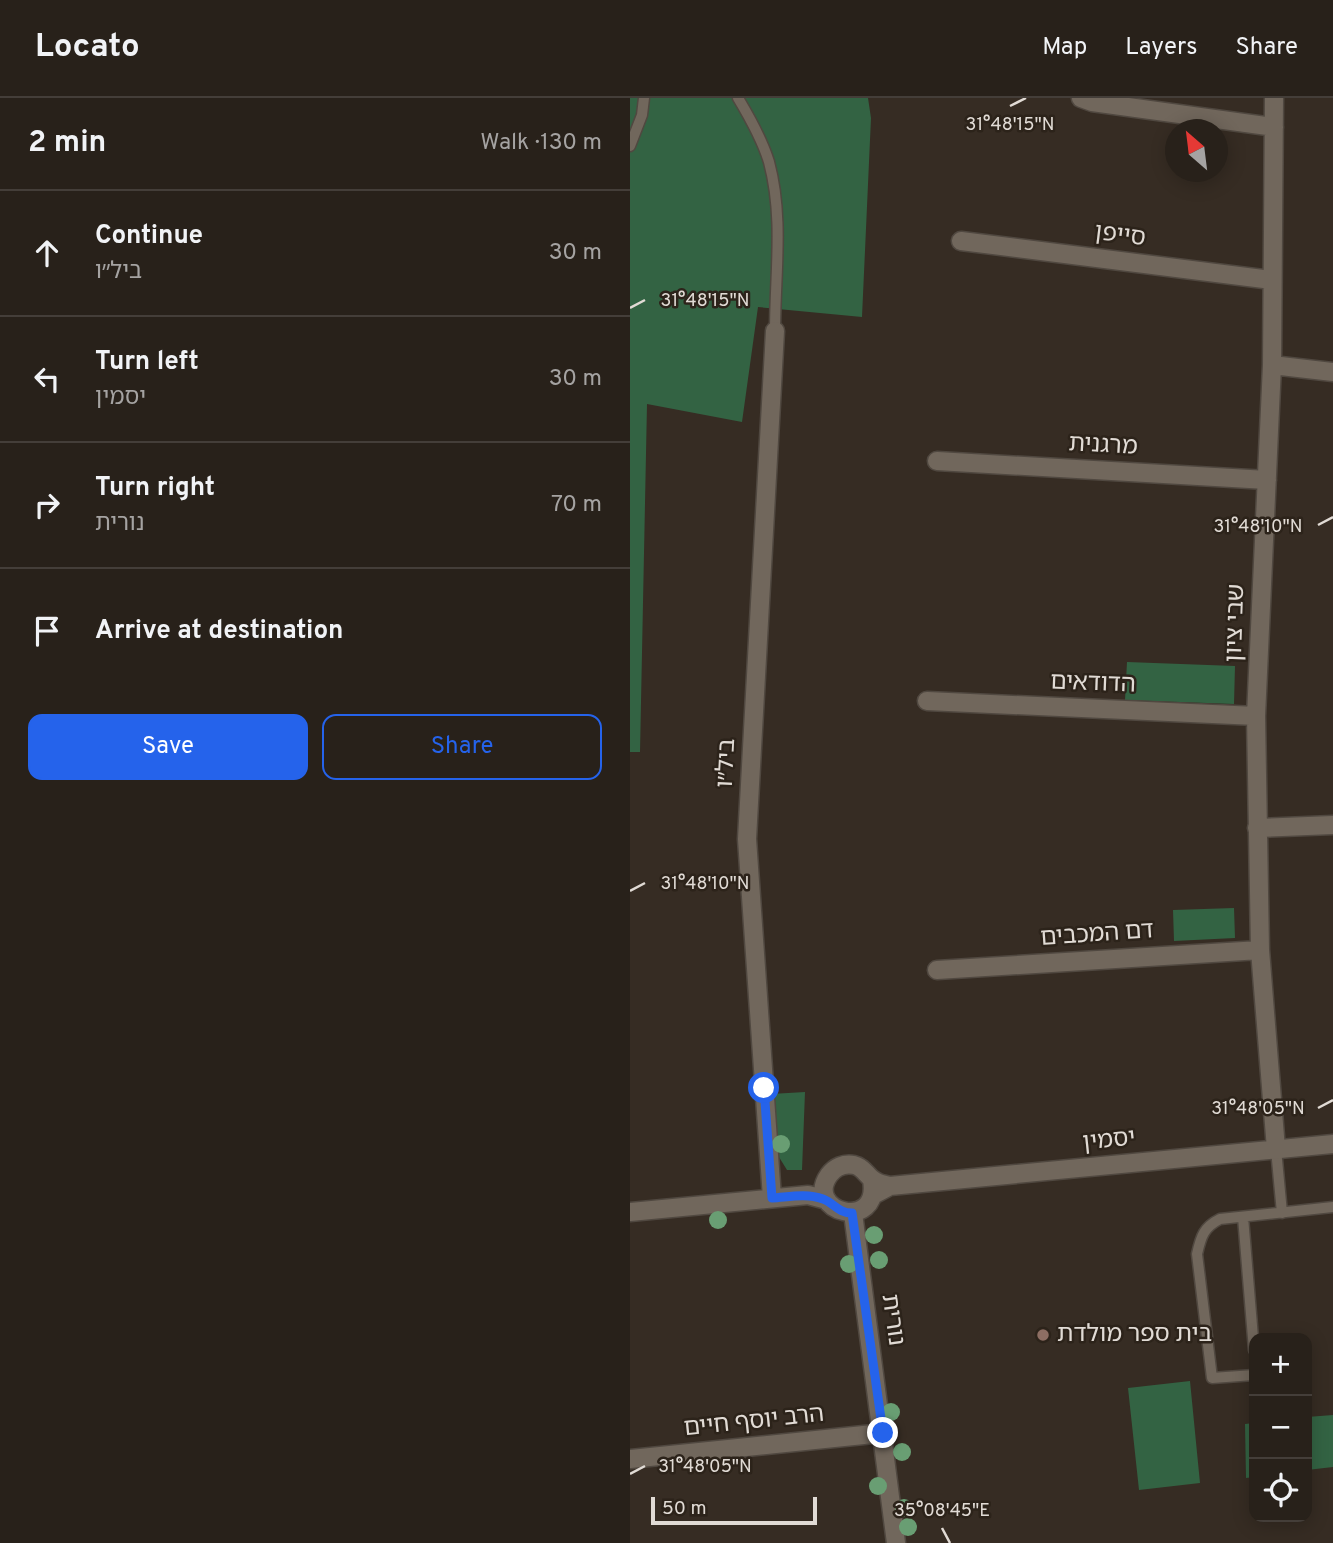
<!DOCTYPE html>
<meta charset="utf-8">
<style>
body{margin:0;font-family:Overpass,"Noto Sans Hebrew",sans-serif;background:#342e27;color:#f1f3f6}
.controls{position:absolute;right:21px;bottom:21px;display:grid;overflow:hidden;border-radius:14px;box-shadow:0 4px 18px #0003}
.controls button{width:63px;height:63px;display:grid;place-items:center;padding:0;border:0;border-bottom:2px solid #443e39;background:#28211a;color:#f1f3f6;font:35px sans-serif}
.compass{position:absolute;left:535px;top:21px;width:63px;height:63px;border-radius:50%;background:#28211a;box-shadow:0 4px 18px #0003;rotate:332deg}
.scale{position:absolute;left:21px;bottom:18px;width:166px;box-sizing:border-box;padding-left:7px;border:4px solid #e1dbd5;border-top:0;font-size:19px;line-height:24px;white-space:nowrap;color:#e1dbd5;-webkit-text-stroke:5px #2c231a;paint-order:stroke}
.stop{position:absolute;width:21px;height:21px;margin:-16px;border:5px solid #2563eb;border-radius:50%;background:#fff}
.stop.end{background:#2563eb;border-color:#fff;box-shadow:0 2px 7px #0008}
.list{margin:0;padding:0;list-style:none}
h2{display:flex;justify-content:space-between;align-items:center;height:91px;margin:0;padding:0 28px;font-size:30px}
h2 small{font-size:23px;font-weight:400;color:#a5a3a2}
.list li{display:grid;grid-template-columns:46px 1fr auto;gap:21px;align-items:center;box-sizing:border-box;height:126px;padding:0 28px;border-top:2px solid #443e39}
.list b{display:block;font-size:26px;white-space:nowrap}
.list p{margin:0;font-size:23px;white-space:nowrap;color:#a5a3a2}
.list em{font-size:23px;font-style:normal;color:#a5a3a2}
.actions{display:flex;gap:14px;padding:21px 28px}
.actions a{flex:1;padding:16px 0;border:2px solid #2563eb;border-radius:14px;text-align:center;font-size:24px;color:#2563eb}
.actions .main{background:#2563eb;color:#fff}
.icon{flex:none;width:38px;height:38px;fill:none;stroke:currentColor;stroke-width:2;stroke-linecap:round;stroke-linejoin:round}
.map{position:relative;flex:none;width:703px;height:1445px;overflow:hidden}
header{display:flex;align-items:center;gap:42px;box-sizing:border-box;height:98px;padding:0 35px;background:#28211a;border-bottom:2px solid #443e39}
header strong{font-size:33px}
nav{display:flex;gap:38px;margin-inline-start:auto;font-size:24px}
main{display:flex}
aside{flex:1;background:#28211a}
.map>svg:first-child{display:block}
.green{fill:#336343}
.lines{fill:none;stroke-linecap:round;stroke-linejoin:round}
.service-casing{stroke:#504840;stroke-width:13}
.minor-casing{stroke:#504840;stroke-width:21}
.service{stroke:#71675c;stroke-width:10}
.minor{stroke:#71675c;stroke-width:18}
.tree{fill:#699e73}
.route{stroke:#2563eb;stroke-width:9}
.ticks{fill:none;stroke:#e1dbd5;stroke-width:2.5}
.education-dot{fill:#8d6e63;stroke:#2c231a;stroke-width:2.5}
.labels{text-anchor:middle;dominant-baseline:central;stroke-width:5;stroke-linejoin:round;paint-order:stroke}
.street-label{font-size:24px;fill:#e1dbd5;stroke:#2c231a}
.poi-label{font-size:24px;fill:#e1dbd5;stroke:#2c231a;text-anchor:start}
.ticks-label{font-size:18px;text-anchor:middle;fill:#e1dbd5;stroke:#2c231a;stroke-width:5;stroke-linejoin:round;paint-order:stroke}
</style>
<header>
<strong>Locato</strong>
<nav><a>Map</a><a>Layers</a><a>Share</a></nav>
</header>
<main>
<aside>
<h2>2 min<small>Walk · 130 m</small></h2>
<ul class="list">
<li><svg class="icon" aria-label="ahead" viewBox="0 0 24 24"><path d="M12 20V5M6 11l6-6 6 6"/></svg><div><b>Continue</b><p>ביל״ו</p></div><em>30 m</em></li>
<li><svg class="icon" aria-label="left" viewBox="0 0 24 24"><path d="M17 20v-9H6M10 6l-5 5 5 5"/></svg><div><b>Turn left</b><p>יסמין</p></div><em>30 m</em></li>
<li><svg class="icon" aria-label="right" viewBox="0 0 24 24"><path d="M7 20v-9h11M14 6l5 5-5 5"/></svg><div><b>Turn right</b><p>נורית</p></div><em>70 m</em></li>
<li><svg class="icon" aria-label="arrive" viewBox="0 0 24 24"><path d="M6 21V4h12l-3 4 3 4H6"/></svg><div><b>Arrive at destination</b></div></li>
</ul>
<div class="actions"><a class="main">Save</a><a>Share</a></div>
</aside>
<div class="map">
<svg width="703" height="1445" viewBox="0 0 703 1445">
<rect width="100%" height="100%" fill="#362c23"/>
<path class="green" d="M0,0H238L241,20L232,219L128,209L112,324L17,306L10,654H0Z
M497,564L605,568L604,606L495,602Z
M604,810L605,840L544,843L543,812Z
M175,994L172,1072H157L144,1051L141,996Z
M560,1283L570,1385L509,1392L498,1290Z
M703,1317V1369L677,1372V1319Z
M624,1325V1379L616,1380L615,1326Z"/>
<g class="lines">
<g class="service-casing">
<path id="service" d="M108,0C120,20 132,41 139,64C154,120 145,176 145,233
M0,48L12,17L14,0
M646,1051L652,1115
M613,1119L624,1252
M624,1277L582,1280L567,1156C571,1138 574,1129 590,1121L703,1109"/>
</g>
<g class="minor-casing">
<path id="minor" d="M451,0L462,4L644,29
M644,0L642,267L626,618L630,852L646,1051
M331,143L642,182
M642,267L703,274
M307,363L637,382
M297,603L626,618
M627,730L703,727
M307,872L630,852
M242,1082C251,1135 173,1114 199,1077C205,1069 214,1065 224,1067C234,1069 237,1079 245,1083C249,1086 255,1087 260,1088
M243,1097L260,1088L703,1046
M142,1100L117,741L145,233
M0,1114L178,1097L197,1102
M223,1115L266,1445
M0,1361L253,1335"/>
</g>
<use href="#service" class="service"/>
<use href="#minor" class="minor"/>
</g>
<g class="tree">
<circle cx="151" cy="1046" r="9"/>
<circle cx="88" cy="1122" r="9"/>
<circle cx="244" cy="1137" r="9"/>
<circle cx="249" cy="1162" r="9"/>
<circle cx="219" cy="1166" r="9"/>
<circle cx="261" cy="1314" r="9"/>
<circle cx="272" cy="1354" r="9"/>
<circle cx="248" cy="1388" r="9"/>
<circle cx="274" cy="1410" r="9"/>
<circle cx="278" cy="1429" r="9"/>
</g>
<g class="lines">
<path class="route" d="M134,990L142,1100C159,1099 176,1095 193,1101C204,1105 208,1115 222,1115L253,1335"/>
</g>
<path class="ticks" d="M380,8L396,0M0,210L15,202M688,427L703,419M0,793L15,785M688,1010L703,1002M0,1376L15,1368M312,1430L320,1445"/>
<circle class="education-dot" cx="413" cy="1237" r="7"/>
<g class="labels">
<g class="street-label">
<text transform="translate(490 138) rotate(7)">סייפן</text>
<text transform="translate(473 348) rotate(3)">מרגנית</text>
<text transform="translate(606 525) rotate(-88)">שבי ציון</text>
<text transform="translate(463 586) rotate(2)">הדודאים</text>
<text transform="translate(97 665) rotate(-87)">ביל״ו</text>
<text transform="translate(467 837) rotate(-4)">דם המכבים</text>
<text transform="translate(479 1043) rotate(-6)">יסמין</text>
<text transform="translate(262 1222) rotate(82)">נורית</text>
<text transform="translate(124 1324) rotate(-6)">הרב יוסף חיים</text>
</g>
<g class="poi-label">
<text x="427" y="1237">בית ספר מולדת</text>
</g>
</g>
<g class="ticks-label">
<text x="380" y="32">31°48'15"N</text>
<text x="75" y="208">31°48'15"N</text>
<text x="628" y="434">31°48'10"N</text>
<text x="75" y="791">31°48'10"N</text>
<text x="628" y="1016">31°48'05"N</text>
<text x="75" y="1374">31°48'05"N</text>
<text x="312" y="1418">35°08'45"E</text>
</g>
</svg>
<div class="controls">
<button>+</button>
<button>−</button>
<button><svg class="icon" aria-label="locate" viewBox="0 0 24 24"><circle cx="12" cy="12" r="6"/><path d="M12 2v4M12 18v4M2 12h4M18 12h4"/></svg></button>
</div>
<svg class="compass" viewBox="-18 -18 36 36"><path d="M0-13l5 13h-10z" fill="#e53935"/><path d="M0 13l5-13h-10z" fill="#a5a3a2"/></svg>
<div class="scale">50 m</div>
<div class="stop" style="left:134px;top:990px"></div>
<div class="stop end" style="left:253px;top:1335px"></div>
</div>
</main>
